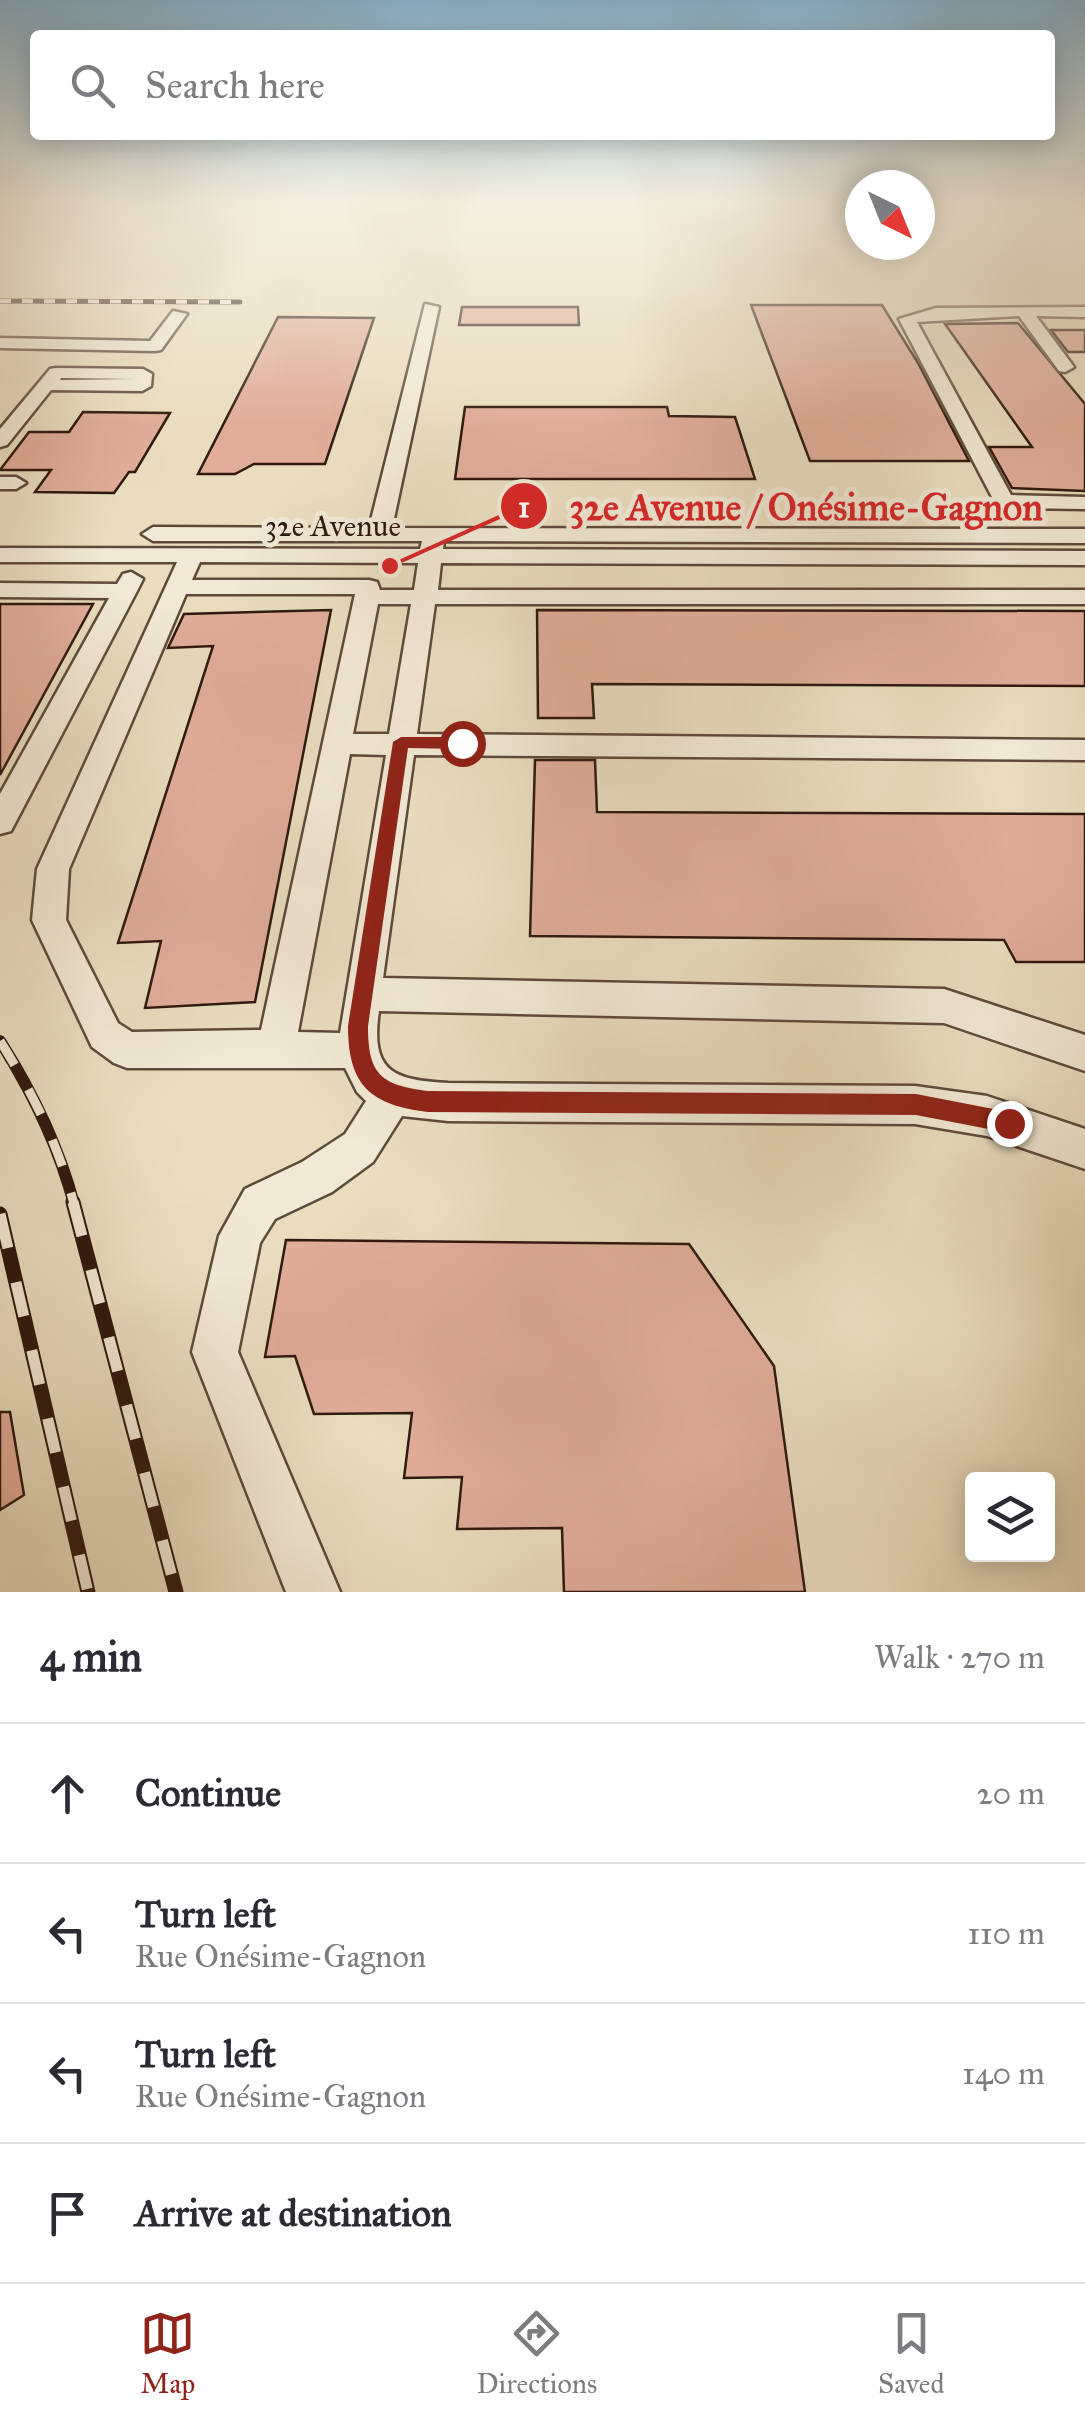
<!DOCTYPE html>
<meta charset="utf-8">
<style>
body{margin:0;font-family:"IM FELL Great Primer",serif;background:#f2f2f3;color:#2b2b33}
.controls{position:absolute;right:30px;bottom:30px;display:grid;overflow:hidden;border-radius:10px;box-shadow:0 5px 25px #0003}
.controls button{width:90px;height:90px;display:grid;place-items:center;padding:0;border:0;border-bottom:2px solid #e1e1e2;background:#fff;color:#2b2b33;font:50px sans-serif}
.compass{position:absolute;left:845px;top:170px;width:90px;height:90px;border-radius:50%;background:#fff;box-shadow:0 5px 25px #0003;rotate:137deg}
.stop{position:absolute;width:30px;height:30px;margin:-22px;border:8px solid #8f2418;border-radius:50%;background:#fff}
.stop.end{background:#8f2418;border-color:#fff;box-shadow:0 2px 10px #0008}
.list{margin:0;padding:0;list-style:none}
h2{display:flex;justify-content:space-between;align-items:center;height:130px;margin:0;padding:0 40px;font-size:42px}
h2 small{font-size:32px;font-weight:400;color:#7c7c81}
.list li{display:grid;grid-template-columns:65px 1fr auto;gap:30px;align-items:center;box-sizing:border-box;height:140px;padding:0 40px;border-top:2px solid #e1e1e2}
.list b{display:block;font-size:38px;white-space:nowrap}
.list p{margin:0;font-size:32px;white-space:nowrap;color:#7c7c81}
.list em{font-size:32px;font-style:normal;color:#7c7c81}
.icon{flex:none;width:55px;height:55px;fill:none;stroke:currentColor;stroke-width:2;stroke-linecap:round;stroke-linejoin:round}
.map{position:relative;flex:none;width:1085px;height:1592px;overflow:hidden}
.search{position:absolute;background:#fff;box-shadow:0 5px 25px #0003;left:30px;right:30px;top:30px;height:110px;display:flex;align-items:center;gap:25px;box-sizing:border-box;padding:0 35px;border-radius:10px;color:#7c7c81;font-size:38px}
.sheet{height:690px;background:#fff}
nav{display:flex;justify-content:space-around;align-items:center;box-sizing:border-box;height:140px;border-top:2px solid #e1e1e2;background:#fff;font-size:28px;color:#7c7c81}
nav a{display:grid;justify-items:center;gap:5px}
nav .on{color:#8f2418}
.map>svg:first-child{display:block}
.building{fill:#e0ad99;stroke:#30190f;stroke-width:2.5}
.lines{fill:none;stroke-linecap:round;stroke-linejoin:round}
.minor-casing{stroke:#5e4a3b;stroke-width:5}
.minor{fill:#f1e9d5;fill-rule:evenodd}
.rail-far2-casing{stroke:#30190f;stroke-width:5}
.rail-far1-casing{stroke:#30190f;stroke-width:12}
.rail-casing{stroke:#30190f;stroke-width:15}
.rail-far2{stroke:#f1e9d5;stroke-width:4;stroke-dasharray:11;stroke-linecap:butt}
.rail-far1{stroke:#f1e9d5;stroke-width:9;stroke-dasharray:28;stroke-linecap:butt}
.rail{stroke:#f1e9d5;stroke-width:11;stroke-dasharray:35;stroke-linecap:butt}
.route{fill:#8f2418}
.labels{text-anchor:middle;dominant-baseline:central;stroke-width:10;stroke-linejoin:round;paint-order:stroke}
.far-street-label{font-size:30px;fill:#30190f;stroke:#f1e9d5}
.leader{fill:none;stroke:#d62828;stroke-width:4}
.callout-dot{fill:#d62828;stroke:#f1e9d5;stroke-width:4}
.mark-label{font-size:30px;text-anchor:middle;font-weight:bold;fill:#fff}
.callout-label{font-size:38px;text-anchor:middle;font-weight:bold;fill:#d62828;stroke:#f1e9d5;stroke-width:10;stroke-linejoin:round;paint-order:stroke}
</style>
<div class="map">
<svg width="1085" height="1592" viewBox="0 0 1085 1592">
<rect width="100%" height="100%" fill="#e9ddbe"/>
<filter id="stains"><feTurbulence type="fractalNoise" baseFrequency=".002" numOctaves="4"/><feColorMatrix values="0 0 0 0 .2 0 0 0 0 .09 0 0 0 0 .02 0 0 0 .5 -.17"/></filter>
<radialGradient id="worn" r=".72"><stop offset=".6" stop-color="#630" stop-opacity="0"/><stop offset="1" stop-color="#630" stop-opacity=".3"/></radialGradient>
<path class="building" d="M751,305H882L918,363L969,461H810Z
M462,307H578L579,325H459Z
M278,317L374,318L325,464H254L235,474H198Z
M1018,323L1085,404V491L1012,488L989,447H1032L945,324Z
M1051,330H1085V352H1068Z
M465,407H667L669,416L735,417L755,479H455Z
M83,412L170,413L135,472H129L114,493L35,492L51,470H0L29,432H69Z
M0,604H93L0,775Z
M331,610L255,1002L145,1008L161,941L118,943L213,646L168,648L184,614Z
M537,610L1085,611V686L592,684L594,718H538Z
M535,760H595L597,812L1085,814V962H1016L1004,940L530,936Z
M286,1240L689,1244L774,1366L805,1592H564L562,1528L457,1529L462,1477L404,1478L412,1413L314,1414L295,1356L265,1357Z
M0,1412H10L24,1495L0,1510Z"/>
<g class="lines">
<g class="minor-casing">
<path id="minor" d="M425,304L439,307L392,528L1085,529V543L444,541L443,549L1085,551V565L441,563L438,590H1085V604H435L417,734L1085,740V760L414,755L383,978L944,989L1085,1035V1071L944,1023L379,1011C370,1072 393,1080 448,1083L915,1086L987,1096L1085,1129V1169L987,1136L915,1124L448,1121L402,1116L373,1162L332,1192L275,1219L260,1243L238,1352L340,1592H286L192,1352L219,1236L245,1189L302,1162L345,1134L366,1101L357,1092L345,1068H127L114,1063L92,1047L32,920L37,869L177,562H0V548L420,549L422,541H153L142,534L153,527L369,528ZM200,562L418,563L414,590H380L377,582L369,580H192ZM186,594H355L261,1030L132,1032L118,1023L66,920L69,869ZM378,604H411L389,734H353ZM350,754L386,755L340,1033L298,1032Z
M1085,307V317L1036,316L1074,367L1065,372L1059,371L1019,316L917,322L1011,495L1085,497V509L1019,508L1023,515L1020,520H1004L899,319L936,308Z
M173,311L187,314L161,350L155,351L0,348V338L150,341Z
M56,368L143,369L152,374L151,386L142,391L51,390L7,445L0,447V429L50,369ZM61,378L134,379L60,380Z
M0,477H16L26,483L16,489H0Z
M131,572L143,579L137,591L11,831L0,834V794L109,598L0,597V583L117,584L123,574Z"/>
</g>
<use href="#minor" class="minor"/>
<g class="rail-far2-casing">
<path id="rail-far2" d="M0,301L240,302"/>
</g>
<g class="rail-far1-casing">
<path id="rail-far1" d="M0,1041C33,1093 58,1144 74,1204"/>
</g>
<g class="rail-casing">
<path id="rail" d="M73,1202L176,1592
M0,1214L88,1592"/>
</g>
<use href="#rail-far2" class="rail-far2"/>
<use href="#rail-far1" class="rail-far1"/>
<use href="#rail" class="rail"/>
</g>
<linearGradient id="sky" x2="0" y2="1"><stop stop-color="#88b7d4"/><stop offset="0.48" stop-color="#f5f0e2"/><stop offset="1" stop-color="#f5f0e2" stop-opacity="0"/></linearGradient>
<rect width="1085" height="423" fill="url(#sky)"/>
<path class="route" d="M401,737H462L470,743L462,749L408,748L368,1026C368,1075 381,1085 428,1091L916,1094L1009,1112L1016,1115L1019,1123L1016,1130L1009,1133L916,1115L428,1112C371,1105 348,1086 348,1026L393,742Z"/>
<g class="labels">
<g class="far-street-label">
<text x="333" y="526">32e Avenue</text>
</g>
</g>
<path class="leader" d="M390 566L524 506"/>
<g class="callout-dot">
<circle cx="390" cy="566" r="10"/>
<circle cx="524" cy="506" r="25"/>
</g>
<g class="mark-label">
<text x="524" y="517">1</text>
</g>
<g class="callout-label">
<text x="806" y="520">32e Avenue / Onésime-Gagnon</text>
</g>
<rect width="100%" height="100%" filter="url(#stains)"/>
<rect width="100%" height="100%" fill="url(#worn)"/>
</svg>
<div class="controls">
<button><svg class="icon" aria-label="layers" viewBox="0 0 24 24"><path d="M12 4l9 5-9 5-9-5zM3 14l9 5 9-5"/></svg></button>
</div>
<svg class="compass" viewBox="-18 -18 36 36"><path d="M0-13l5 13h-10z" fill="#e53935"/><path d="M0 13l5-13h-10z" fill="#7c7c81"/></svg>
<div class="stop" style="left:462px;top:743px"></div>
<div class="stop end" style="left:1009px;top:1123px"></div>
<div class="search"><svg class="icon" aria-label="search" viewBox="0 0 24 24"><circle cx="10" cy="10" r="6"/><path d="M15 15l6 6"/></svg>Search here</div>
</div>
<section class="sheet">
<h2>4 min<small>Walk · 270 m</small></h2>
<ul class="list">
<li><svg class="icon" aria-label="ahead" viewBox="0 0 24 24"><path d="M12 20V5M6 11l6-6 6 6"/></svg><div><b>Continue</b></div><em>20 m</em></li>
<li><svg class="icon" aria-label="left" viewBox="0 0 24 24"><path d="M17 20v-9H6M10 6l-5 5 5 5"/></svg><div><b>Turn left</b><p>Rue Onésime-Gagnon</p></div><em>110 m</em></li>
<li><svg class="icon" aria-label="left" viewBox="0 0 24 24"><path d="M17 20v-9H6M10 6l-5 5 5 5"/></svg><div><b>Turn left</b><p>Rue Onésime-Gagnon</p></div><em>140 m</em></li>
<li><svg class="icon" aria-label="arrive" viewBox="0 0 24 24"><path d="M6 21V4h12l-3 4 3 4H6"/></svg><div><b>Arrive at destination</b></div></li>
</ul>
</section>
<nav>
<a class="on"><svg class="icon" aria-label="map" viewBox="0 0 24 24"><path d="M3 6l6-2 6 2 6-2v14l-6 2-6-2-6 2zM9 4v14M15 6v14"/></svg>Map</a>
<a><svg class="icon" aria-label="directions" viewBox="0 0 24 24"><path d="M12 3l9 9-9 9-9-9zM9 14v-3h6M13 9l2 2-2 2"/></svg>Directions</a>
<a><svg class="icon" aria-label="saved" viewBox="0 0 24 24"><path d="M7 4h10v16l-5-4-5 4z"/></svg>Saved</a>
</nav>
